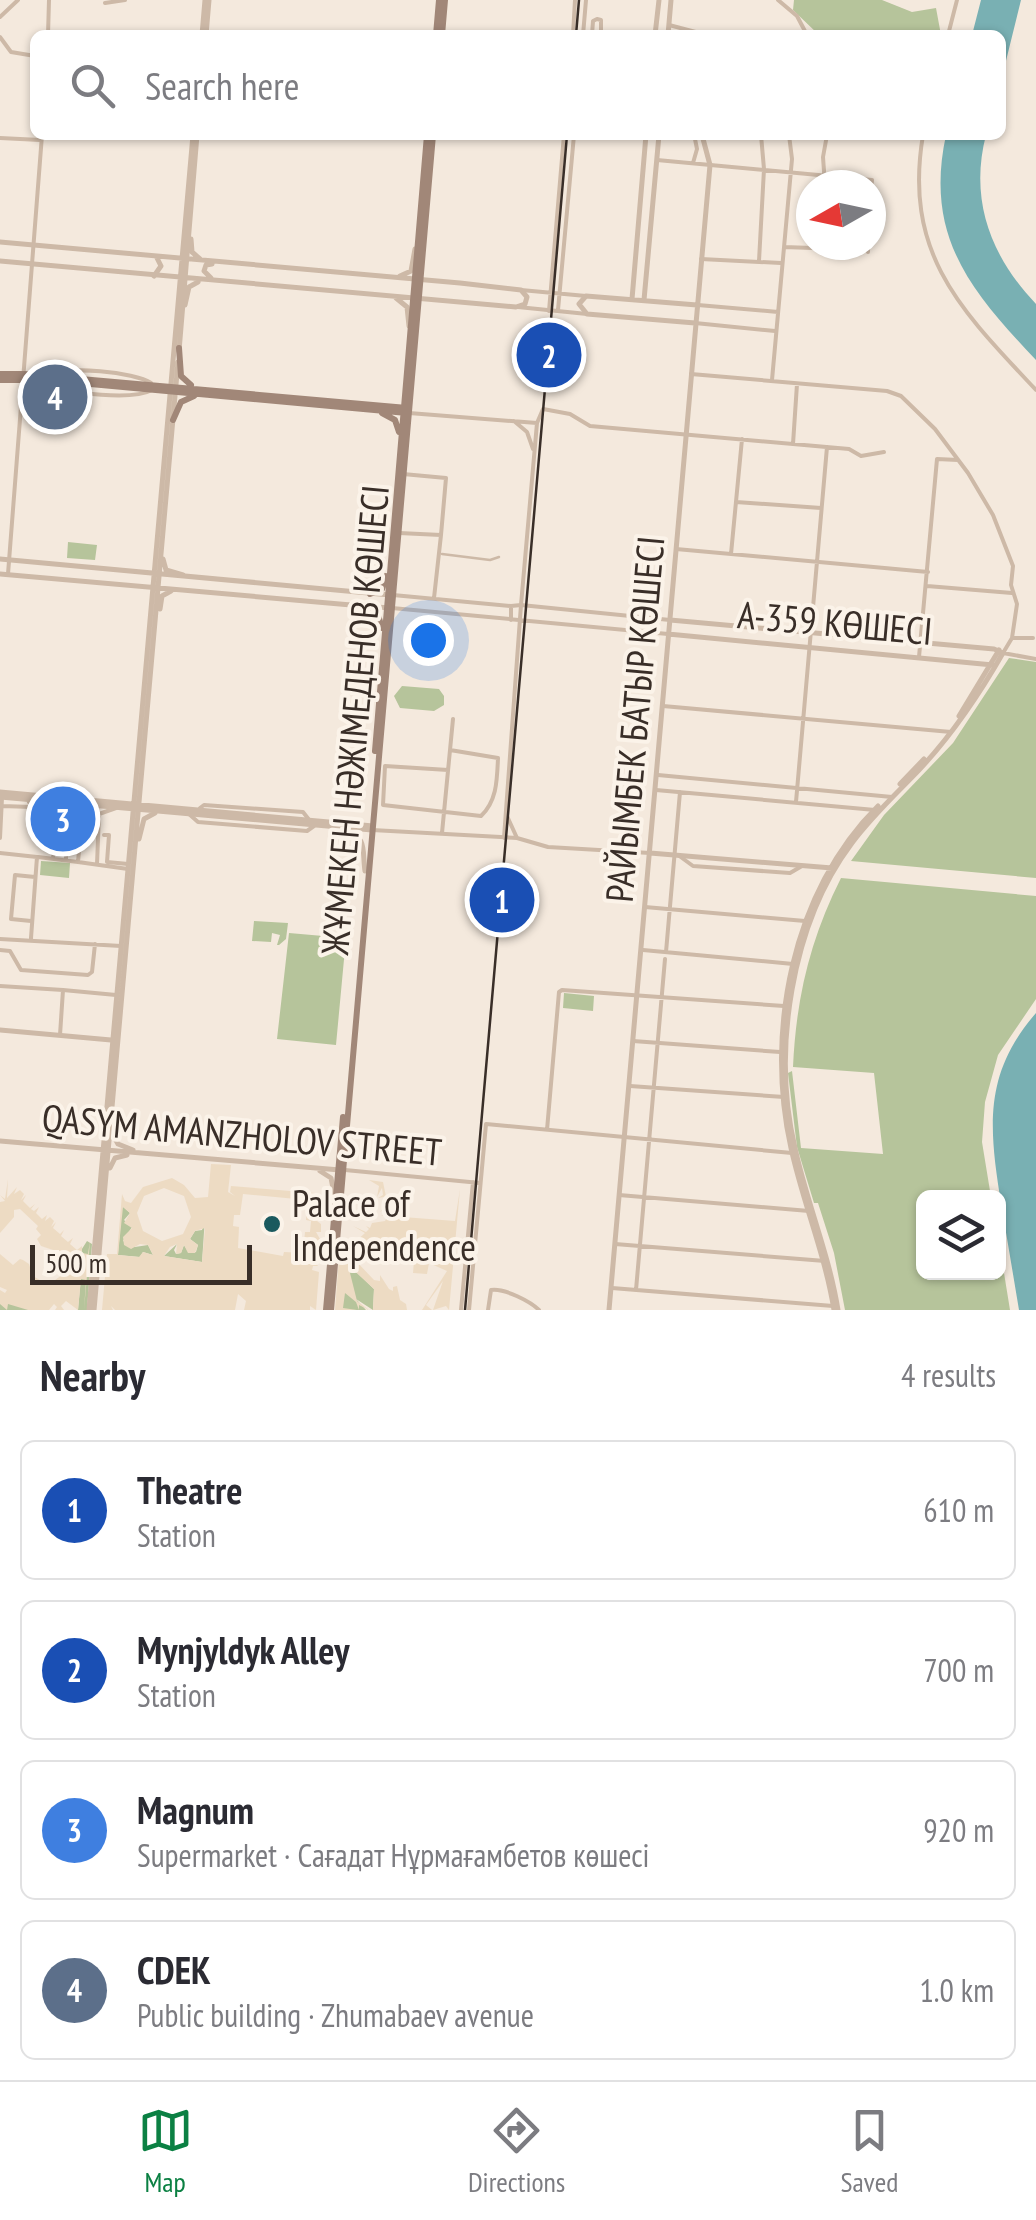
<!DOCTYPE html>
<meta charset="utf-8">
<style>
body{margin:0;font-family:"PT Sans Narrow",sans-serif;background:#f7f7f7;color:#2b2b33}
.controls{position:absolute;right:30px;bottom:30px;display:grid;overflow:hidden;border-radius:15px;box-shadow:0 2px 8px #0004}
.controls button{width:90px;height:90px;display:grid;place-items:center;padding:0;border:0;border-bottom:2px solid #e1e1e2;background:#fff;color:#2b2b33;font:50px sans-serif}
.compass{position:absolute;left:796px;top:170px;width:90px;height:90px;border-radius:50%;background:#fff;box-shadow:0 2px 8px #0004;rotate:261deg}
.scale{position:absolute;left:30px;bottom:25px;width:222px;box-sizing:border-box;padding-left:10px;border:5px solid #392e28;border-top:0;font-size:28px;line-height:35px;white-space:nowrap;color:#392e28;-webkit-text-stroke:8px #fbf3e9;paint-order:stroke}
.you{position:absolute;left:428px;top:640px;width:35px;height:35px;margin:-25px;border:8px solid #fff;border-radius:50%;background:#1a73e8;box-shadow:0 0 0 15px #1a73e833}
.badge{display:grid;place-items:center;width:65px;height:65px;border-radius:50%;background:#0b8043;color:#fff;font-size:32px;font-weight:700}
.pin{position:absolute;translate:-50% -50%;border:5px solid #fff;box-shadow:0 2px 10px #0006}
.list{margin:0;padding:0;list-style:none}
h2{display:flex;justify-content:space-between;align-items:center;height:130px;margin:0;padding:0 40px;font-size:42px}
h2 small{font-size:32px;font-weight:400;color:#7c7c81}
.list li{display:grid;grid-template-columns:65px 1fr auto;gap:30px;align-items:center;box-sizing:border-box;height:140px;margin:0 20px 20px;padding:0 20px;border:2px solid #e1e1e2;border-radius:15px}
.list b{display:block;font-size:38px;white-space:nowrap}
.list p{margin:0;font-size:32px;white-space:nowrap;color:#7c7c81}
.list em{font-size:32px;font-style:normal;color:#7c7c81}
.icon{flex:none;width:55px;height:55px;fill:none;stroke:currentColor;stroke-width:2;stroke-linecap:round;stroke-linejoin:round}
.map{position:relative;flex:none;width:1036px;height:1310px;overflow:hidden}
.search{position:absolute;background:#fff;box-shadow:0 2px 8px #0004;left:30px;right:30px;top:30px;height:110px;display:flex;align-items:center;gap:25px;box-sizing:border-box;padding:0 35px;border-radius:15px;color:#7c7c81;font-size:38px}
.sheet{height:770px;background:#fff}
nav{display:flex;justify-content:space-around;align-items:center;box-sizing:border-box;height:140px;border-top:2px solid #e1e1e2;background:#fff;font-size:28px;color:#7c7c81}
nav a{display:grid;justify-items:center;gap:5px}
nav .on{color:#0b8043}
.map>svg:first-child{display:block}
.green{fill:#b6c49b}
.plaza{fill:#eddbc3;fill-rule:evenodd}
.water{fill:#79b0b3}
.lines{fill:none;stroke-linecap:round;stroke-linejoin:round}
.pedestrian{stroke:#cdb9a7;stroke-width:2.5}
.minor{stroke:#cdb9a7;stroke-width:4}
.tertiary{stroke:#cdb9a7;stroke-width:5}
.secondary{stroke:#a18778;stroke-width:6}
.tram{stroke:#392e28;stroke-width:2.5}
.poi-dot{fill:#1a595e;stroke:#fbf3e9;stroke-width:4}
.labels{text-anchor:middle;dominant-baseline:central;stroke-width:8;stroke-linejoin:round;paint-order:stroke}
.street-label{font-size:38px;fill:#392e28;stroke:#fbf3e9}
.poi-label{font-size:38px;fill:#392e28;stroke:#fbf3e9;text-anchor:start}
</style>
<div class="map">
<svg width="1036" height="1310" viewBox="0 0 1036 1310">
<rect width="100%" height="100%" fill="#f4e9dd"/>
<path class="green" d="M794,0H882L912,12L936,8L941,35H819L793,10Z
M68,542L97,545L95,560L67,558Z
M1009,658L1036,662V878L851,861L884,815L953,743Z
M402,686L439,689L444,696V705L434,711L400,708L394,696Z
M41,861L70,863L69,878L40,875Z
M841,878L1036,896V999L998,1055L985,1102L982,1142L991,1197L924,1198V1272H998L999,1242L1010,1310H845L834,1253L818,1203H814L797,1147L788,1073L792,1071L801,1148L883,1154L874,1073L793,1067C796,999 810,939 841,878Z
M254,921L288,923L286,939L279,945H277L280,935L272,933L271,942L252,941Z
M289,933L346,938L336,1045L277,1039Z
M564,993L594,996L593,1011L563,1008Z
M122,1206L130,1213L124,1220L132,1227L123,1241L135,1247L148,1245L153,1255L143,1252L140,1257L118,1255Z
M205,1217L202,1262L164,1256L177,1244L174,1250L176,1254L181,1253L184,1245L189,1253L196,1252L198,1245L190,1239L195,1231L202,1230L204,1224L197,1219Z
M442,1225H454L449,1252L451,1266L433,1254Z
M87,1241L92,1244L87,1310H78L83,1255L88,1256L80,1252Z
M347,1263L374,1289L373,1310L356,1299L366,1310H342Z
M16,1285L20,1289L43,1310H0V1296L4,1299Z"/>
<path class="plaza" d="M211,1164L231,1165L228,1192L235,1196L230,1192L231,1186L315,1193L316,1201L319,1193V1199H323V1207L318,1210L322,1211L318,1214L321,1220L317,1221L321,1224V1232H316L320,1239L315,1242L319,1246H315L314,1250L318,1258L313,1259L318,1266H313L312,1270L319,1272L316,1310L310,1306V1310H244L246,1301L238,1294L235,1310H115L111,1306L113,1310H102L107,1254H117L122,1194L125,1201L131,1203L143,1187L172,1178L184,1185L195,1198L208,1197ZM164,1188L184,1196L191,1217L183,1234L162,1241L143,1231L137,1213L144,1196ZM243,1194L307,1200L306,1220L311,1221L310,1232H305L303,1253L284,1252L283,1256L238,1248L239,1227L233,1226L234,1215H240ZM123,1207L130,1213L124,1223L132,1228L123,1237L124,1245L131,1249L140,1244L148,1245L153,1255L143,1252L139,1257L118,1255ZM205,1228L202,1262L164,1256L170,1247L177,1244L176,1254L181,1253L184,1245L188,1253H195L198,1245L190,1239L195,1231Z
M8,1179L7,1198L17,1187L14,1194L20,1190L24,1194L21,1200L26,1195L23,1201L30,1208L35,1204L31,1209L34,1211L39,1207L36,1213L42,1219L47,1215L45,1221L50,1217L54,1221L51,1227L56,1222L53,1228L60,1234L64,1230L61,1236L68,1242L73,1238L70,1244L77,1250L82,1246V1253L88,1254L90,1241L84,1310L86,1280L81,1279L78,1310L66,1301L61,1306L64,1310H55L57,1307L54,1304L49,1310H28L8,1304L7,1310L0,1304V1290L5,1293L7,1290L0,1287V1254L13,1265L20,1259L23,1260L29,1264L33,1276L48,1285L62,1275L67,1264L56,1251L41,1246L37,1239L41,1235L36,1229L38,1226L20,1209L14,1210V1217L0,1233V1202L5,1201L0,1195L5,1199Z
M369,1180L383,1182L390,1216L455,1221L460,1189L449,1310L446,1306L433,1310L443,1281L426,1305L432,1310H422L447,1271L429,1263L427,1274L413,1273L415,1248L392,1253L389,1242L370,1253L366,1248L355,1260L374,1280L380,1281V1275L389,1289L393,1291V1287L397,1286L400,1300L406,1304L407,1310H373L374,1289L348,1265L357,1301L369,1310L359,1305V1310L356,1302L345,1293L343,1308L357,1310H335L339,1258L347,1262L351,1258L349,1249L356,1243L352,1239L356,1241L365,1233L353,1226L366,1232L369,1229L366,1226L370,1228L372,1223L385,1221L387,1217L381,1215H387L386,1208L380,1212L385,1205L384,1197L378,1198L383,1195L382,1188L377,1197L379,1186Z"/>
<path class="water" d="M981,0H1021L1001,81V35H972Z
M946,135H986C969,200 991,257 1036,304V360C971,291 924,237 946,135Z
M1036,1013V1310H1019C1013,1274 1007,1238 1001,1203C989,1128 983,1074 1036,1013Z"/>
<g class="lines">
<path class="pedestrian" d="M442,554L490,560L499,557"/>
<path class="minor" d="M778,0L797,16L807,35
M105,3L125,0
M0,17L18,0
M669,25L707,35
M48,35L49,0
M573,35L575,0
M583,35L586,0
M592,35L593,21L597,19L601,20V35
M948,35L957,0
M0,37L11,52L35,56
M923,135C903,254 961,310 1036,390
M0,138L40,140
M657,160L872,180L871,191
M693,163L697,149L695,139
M825,185L823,157L827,135
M784,247L812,248L816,245
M868,252V245
M701,259L781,263
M759,261L764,169L761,135
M521,290L586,296
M698,305L778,312
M518,307L587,314
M558,310L574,135
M549,311L564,135
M695,323L775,331
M691,374L887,391L901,396L935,429L968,473L993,515L1013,566L1011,585L1017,604L1012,638
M50,376C65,365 135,372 151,383
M772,380L792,159L789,135
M51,383C69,395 133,400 152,390
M409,413L537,423
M514,421L527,432L533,449
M793,444L797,384
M403,474L446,478L441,535
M736,502L821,508
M399,533L441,535L434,598
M676,549L928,572
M731,554L742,439
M8,574L42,135
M927,586L1012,593
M393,595L511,606V620
M511,606L521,605L537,423L543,409L570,414L590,426L849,449L861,456L884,452
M392,608L668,634
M1033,638H1012L1003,653L1036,659
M919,657L937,459L958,460
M663,706L951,732
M448,770L385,766L383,805L481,816C497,801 497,780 498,758L450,750
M658,775L892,797
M656,790L875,810
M29,802L33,807L99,814L116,808
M796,802L827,447
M2,806L32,807
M200,808L204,805L303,812L310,821
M189,814L198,822L307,831L314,826
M507,816L517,838
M372,830L517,838L548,847L650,853
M442,833L453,719
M104,835H109L107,862L128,864
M0,838L2,798
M504,838L521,605L670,620
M55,850L66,851V860
M0,853L37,857L31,938
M678,855L693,866L790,873L802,866
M38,857L78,862
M53,858L57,831L62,826L81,829L78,862L128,869
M97,864L99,814
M645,907L805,921
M31,921L11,919L15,875L35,877
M0,939L121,946
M0,950L10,951L21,970L88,975L92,972L95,944
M643,950L793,964
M666,952L680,792
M0,986L63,990
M60,1035L63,990L116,995
M633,1041L780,1052
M630,1086L784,1097
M547,1130L559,992L562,990L784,1006
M345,1170L480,1183
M619,1195L809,1211
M615,1244L825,1261
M612,1288L833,1306
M636,1290L665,959
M461,1310L473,1182
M469,1310L486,1124L792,1153
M488,1310L491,1290C505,1288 531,1302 539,1310"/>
<path class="tertiary" d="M202,35L205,0
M206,35L209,0
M655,35L659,0
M668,35L671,0
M191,239L192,252L200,259
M0,242L460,283L521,290L527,297L525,304L516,307L0,261
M154,276L161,266L157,258
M400,276L411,271L415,249
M211,278L204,271L206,265L212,264
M396,298L407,307L409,326
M632,299L646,135
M644,300L659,135
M185,305L189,287L198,282
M695,323L587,314L579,304L586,296L697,305
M179,351L197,135
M0,559L390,595
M163,559L166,570L183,575
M0,574L351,605
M362,606L390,608
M160,609L162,596L171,591
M670,620L994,649L1003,653C979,695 952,735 919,770C896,794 872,816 852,843C791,924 772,1051 795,1148C807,1203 829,1254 838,1310
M668,634L993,665
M959,716L999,650
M900,784L924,759
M0,792L373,826
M0,797L372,830
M345,831C368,836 362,852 365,871
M139,839L144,819L155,813
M650,853L832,868
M0,1030L111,1040
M112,1133L118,1144L133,1150
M0,1141L340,1170
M110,1168L115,1158L127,1155
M320,1171L331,1178L334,1193
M89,1310L193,135
M94,1310L178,362
M609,1310L710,165L702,135
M834,1310C825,1254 803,1203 791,1148C765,1032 792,891 878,806"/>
<path class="secondary" d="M436,35L439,0
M442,35L445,0
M179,348L181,376L191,385
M0,374H24L407,408
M0,380H47L407,413
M382,413L395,420L399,432
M173,420L181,402L194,396
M370,594L382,589L386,576
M351,605L377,612L382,628
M375,751L427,135
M326,1310L343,1117
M331,1310L433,135"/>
<path class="tram" d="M576,35L579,0
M465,1310L567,135"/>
</g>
<circle class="poi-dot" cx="272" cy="1224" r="10"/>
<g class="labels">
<g class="street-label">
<text transform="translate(835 622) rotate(5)">А-359 КӨШЕСІ</text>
<text transform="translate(634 719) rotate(-85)">РАЙЫМБЕК БАТЫР КӨШЕСІ</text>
<text transform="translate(354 720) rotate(-85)">ЖҰМЕКЕН НӘЖІМЕДЕНОВ КӨШЕСІ</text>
<text transform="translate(242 1134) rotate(5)">QASYM AMANZHOLOV STREET</text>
</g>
<g class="poi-label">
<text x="292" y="1202">Palace of<tspan x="292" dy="44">Independence</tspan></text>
</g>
</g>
</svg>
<div class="controls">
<button><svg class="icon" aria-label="layers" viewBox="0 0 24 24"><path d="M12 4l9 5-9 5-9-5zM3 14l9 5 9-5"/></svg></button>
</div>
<svg class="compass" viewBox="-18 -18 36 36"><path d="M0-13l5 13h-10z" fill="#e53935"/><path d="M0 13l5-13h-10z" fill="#7c7c81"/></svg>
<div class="scale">500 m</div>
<div class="you"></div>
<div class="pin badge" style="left:502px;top:900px;background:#1a4fb4">1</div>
<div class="pin badge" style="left:549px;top:355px;background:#1a4fb4">2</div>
<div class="pin badge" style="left:63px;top:819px;background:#3f7fe0">3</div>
<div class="pin badge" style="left:55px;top:397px;background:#5c6f8a">4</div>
<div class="search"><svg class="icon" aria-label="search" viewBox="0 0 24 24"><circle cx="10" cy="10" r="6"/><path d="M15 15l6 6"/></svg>Search here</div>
</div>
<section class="sheet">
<h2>Nearby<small>4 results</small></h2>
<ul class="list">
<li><span class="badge" style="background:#1a4fb4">1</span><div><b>Theatre</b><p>Station</p></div><em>610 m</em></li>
<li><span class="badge" style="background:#1a4fb4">2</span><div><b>Mynjyldyk Alley</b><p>Station</p></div><em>700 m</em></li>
<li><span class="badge" style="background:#3f7fe0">3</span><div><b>Magnum</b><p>Supermarket · Сағадат Нұрмағамбетов көшесі</p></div><em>920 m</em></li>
<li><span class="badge" style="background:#5c6f8a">4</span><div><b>CDEK</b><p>Public building · Zhumabaev avenue</p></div><em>1.0 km</em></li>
</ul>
</section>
<nav>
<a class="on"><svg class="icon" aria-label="map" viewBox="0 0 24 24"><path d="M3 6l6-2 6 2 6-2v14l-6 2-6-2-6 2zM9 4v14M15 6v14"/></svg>Map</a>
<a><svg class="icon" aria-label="directions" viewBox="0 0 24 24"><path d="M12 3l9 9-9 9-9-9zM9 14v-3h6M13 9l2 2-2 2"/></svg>Directions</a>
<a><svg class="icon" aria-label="saved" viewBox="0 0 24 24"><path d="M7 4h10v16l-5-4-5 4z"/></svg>Saved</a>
</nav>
